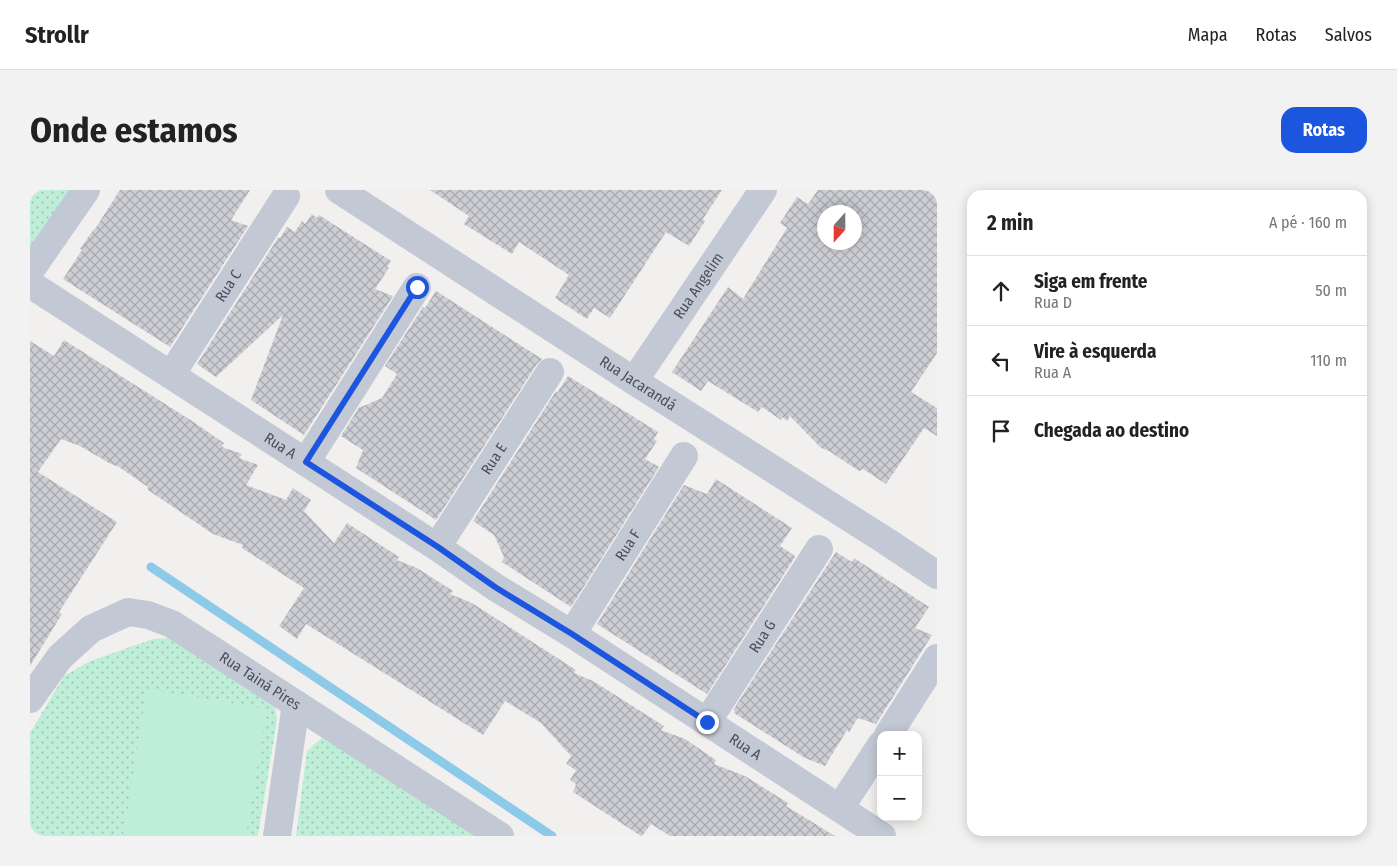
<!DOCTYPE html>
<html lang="pt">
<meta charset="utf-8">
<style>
body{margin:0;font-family:"Fira Sans Condensed",sans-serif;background:#f2f2f2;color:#222}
.controls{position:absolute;right:15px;bottom:15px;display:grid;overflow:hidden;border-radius:10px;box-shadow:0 2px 12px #0003}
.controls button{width:45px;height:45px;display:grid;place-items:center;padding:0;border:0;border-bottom:1px solid #e0e0e0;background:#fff;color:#222;font:25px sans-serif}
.compass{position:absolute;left:787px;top:15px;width:45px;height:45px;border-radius:50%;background:#fff;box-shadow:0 2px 12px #0003;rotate:201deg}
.stop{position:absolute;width:15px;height:15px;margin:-11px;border:4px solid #1d56de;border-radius:50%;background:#fff}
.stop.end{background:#1d56de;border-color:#fff;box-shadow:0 1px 5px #0008}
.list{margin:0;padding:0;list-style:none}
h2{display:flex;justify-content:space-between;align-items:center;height:65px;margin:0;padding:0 20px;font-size:21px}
h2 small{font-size:16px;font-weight:400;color:#767676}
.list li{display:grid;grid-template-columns:32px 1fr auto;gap:15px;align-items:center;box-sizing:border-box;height:70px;padding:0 20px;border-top:1px solid #e0e0e0}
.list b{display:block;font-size:19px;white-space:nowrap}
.list p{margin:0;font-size:16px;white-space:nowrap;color:#767676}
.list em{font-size:16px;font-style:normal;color:#767676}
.icon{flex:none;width:28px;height:28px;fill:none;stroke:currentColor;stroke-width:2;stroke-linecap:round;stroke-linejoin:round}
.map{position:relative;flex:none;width:907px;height:646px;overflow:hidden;border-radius:15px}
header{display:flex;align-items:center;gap:30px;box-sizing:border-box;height:70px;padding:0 25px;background:#fff;border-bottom:1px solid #e0e0e0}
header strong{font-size:24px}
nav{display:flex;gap:28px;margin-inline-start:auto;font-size:18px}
.intro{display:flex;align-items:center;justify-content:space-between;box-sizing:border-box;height:120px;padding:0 30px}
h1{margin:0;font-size:35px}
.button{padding:12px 22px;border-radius:15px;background:#1d56de;color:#fff;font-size:18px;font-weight:700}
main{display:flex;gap:30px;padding:0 30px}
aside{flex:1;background:#fff;border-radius:15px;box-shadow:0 2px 12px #0003}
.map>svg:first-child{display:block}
.park{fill:url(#park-dots)}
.pitch{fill:#bfeed8}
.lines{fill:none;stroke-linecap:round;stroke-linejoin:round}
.stream{stroke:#8dcaea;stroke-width:9}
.building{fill:url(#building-cross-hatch);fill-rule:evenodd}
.minor{stroke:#c3c9d4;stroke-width:28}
.route{stroke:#1d56de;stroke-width:6}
.labels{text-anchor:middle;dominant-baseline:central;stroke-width:5;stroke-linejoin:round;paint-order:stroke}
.street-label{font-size:15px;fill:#48505c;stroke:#fff}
</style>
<header>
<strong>Strollr</strong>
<nav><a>Mapa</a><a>Rotas</a><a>Salvos</a></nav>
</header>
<div class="intro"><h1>Onde estamos</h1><a class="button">Rotas</a></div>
<main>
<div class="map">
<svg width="907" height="646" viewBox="0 0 907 646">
<defs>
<pattern id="park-dots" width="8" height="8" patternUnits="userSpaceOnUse" patternTransform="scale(1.25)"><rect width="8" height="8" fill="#bfeed8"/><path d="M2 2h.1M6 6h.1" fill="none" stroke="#9dc3b2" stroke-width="1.8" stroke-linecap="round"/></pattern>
<pattern id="building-cross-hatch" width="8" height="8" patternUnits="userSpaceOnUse" patternTransform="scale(1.25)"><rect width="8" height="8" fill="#ccced4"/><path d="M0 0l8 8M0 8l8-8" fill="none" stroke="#a8aaaf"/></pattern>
</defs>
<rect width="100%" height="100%" fill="#f2f0ef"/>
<path class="park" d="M0,0H42L0,59Z
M139,448L245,517L247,530L228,646H0V543L34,486L60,471L123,449Z
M295,545L449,646H266L277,561Z"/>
<path class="pitch" d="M117,499L237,519L216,646H93Z"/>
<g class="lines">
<path class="stream" d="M121,377L522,646"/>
</g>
<path class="building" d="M90,0H220L201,30L218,36L140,157L33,89L52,60L50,59L64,39H65Z
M400,0H692L673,29L675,31L659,56L636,42L580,128L564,118L557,129L525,108L539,85L489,52L482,64L434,34L439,26Z
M788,0H907V163L881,202L907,218V246L894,238L856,294L833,279L829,281L799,261L791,258L760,226L757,231L752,227L751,230L732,217L728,222L678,191L671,201L642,182L698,97L713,109L757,38L750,33L767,7L778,14ZM794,22H824V52H794Z
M282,24L287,28L289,25L361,71L357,77L359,78L345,99L363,106L274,245L221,210L253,125L186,187L167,174L248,48H250L257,37L265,42L272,31L275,34Z
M406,101L512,169L507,174L406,330L326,278L333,260L311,246L330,216L331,217L352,208L367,184L355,176L393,117L395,118Z
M34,150L162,231L194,253L192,257L212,264L209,268L228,275L216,295L256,310L263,298L281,310L274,321L304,353L317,333L369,367L367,370L387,378L423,401L420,404L442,413L546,480L544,483L563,491L634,536L631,540L655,549L686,570L684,574L715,586L758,613L756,616L805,646H640L621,634L612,646H611L543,602L546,594L540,590L546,580L536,574L541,566L511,533L475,511L453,545L276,434L267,449L249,436L274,398L212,358L213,355L183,344L118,300V297L89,277L79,273L50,256L31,249L8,282L87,332L29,422L32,424L0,476V151L24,166Z
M538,186L628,242L624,249L627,251L615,269L629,277L541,417L472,372L474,367L464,345L443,331L526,201L527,203Z
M686,289L762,338L750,356L764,365L765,367L677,504L567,434L654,295L677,304Z
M806,362L822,372L824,368L899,417L885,438L902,445L846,534L828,528L819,542L817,540L795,576L775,568L704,523L705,521L703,520Z"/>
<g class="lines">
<g class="minor">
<path id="s1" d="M309,0L604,191L856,351L907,385"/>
<path d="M0,81L56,0"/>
<path id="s2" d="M0,94L407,357L465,397L542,444L852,646"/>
<path id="s3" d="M141,185L256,6"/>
<path id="s4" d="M604,191L733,0"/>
<path d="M276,272L387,97"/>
<path id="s5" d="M407,357L520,182"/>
<path id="s6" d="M542,444L654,266"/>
<path id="s7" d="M0,509L30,467L61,439L98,422L118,425L142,434L470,646"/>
<path id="s8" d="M677,532L789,359"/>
<path d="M858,545L907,468"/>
<path d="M810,618L851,555"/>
<path d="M247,646L266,514"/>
</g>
</g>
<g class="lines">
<path class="route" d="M387,97L276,272L408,357L465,397L542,444L677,532"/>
</g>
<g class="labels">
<g class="street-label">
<text stroke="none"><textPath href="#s3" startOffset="106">Rua C</textPath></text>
<text stroke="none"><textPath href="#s4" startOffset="115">Rua Angelim</textPath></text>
<text stroke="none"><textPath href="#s1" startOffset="356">Rua Jacarandá</textPath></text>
<text stroke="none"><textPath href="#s2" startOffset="298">Rua A</textPath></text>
<text stroke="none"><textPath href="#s5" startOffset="105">Rua E</textPath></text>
<text stroke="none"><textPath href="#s6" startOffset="105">Rua F</textPath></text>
<text stroke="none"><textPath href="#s8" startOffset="102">Rua G</textPath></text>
<text stroke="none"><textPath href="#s7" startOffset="285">Rua Tainá Pires</textPath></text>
<text stroke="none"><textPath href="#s2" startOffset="852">Rua A</textPath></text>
</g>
</g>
</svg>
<div class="controls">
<button>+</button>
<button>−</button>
</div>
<svg class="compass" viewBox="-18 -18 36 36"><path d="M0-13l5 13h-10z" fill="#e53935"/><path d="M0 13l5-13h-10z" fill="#767676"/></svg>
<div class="stop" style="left:387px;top:97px"></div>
<div class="stop end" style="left:677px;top:532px"></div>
</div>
<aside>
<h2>2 min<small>A pé · 160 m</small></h2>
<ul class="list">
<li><svg class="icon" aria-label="ahead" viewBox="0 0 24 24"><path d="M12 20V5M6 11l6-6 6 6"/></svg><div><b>Siga em frente</b><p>Rua D</p></div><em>50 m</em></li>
<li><svg class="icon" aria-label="left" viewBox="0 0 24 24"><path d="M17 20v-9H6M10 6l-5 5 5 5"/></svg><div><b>Vire à esquerda</b><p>Rua A</p></div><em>110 m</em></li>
<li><svg class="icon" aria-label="arrive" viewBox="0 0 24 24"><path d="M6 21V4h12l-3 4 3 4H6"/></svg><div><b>Chegada ao destino</b></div></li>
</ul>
</aside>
</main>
